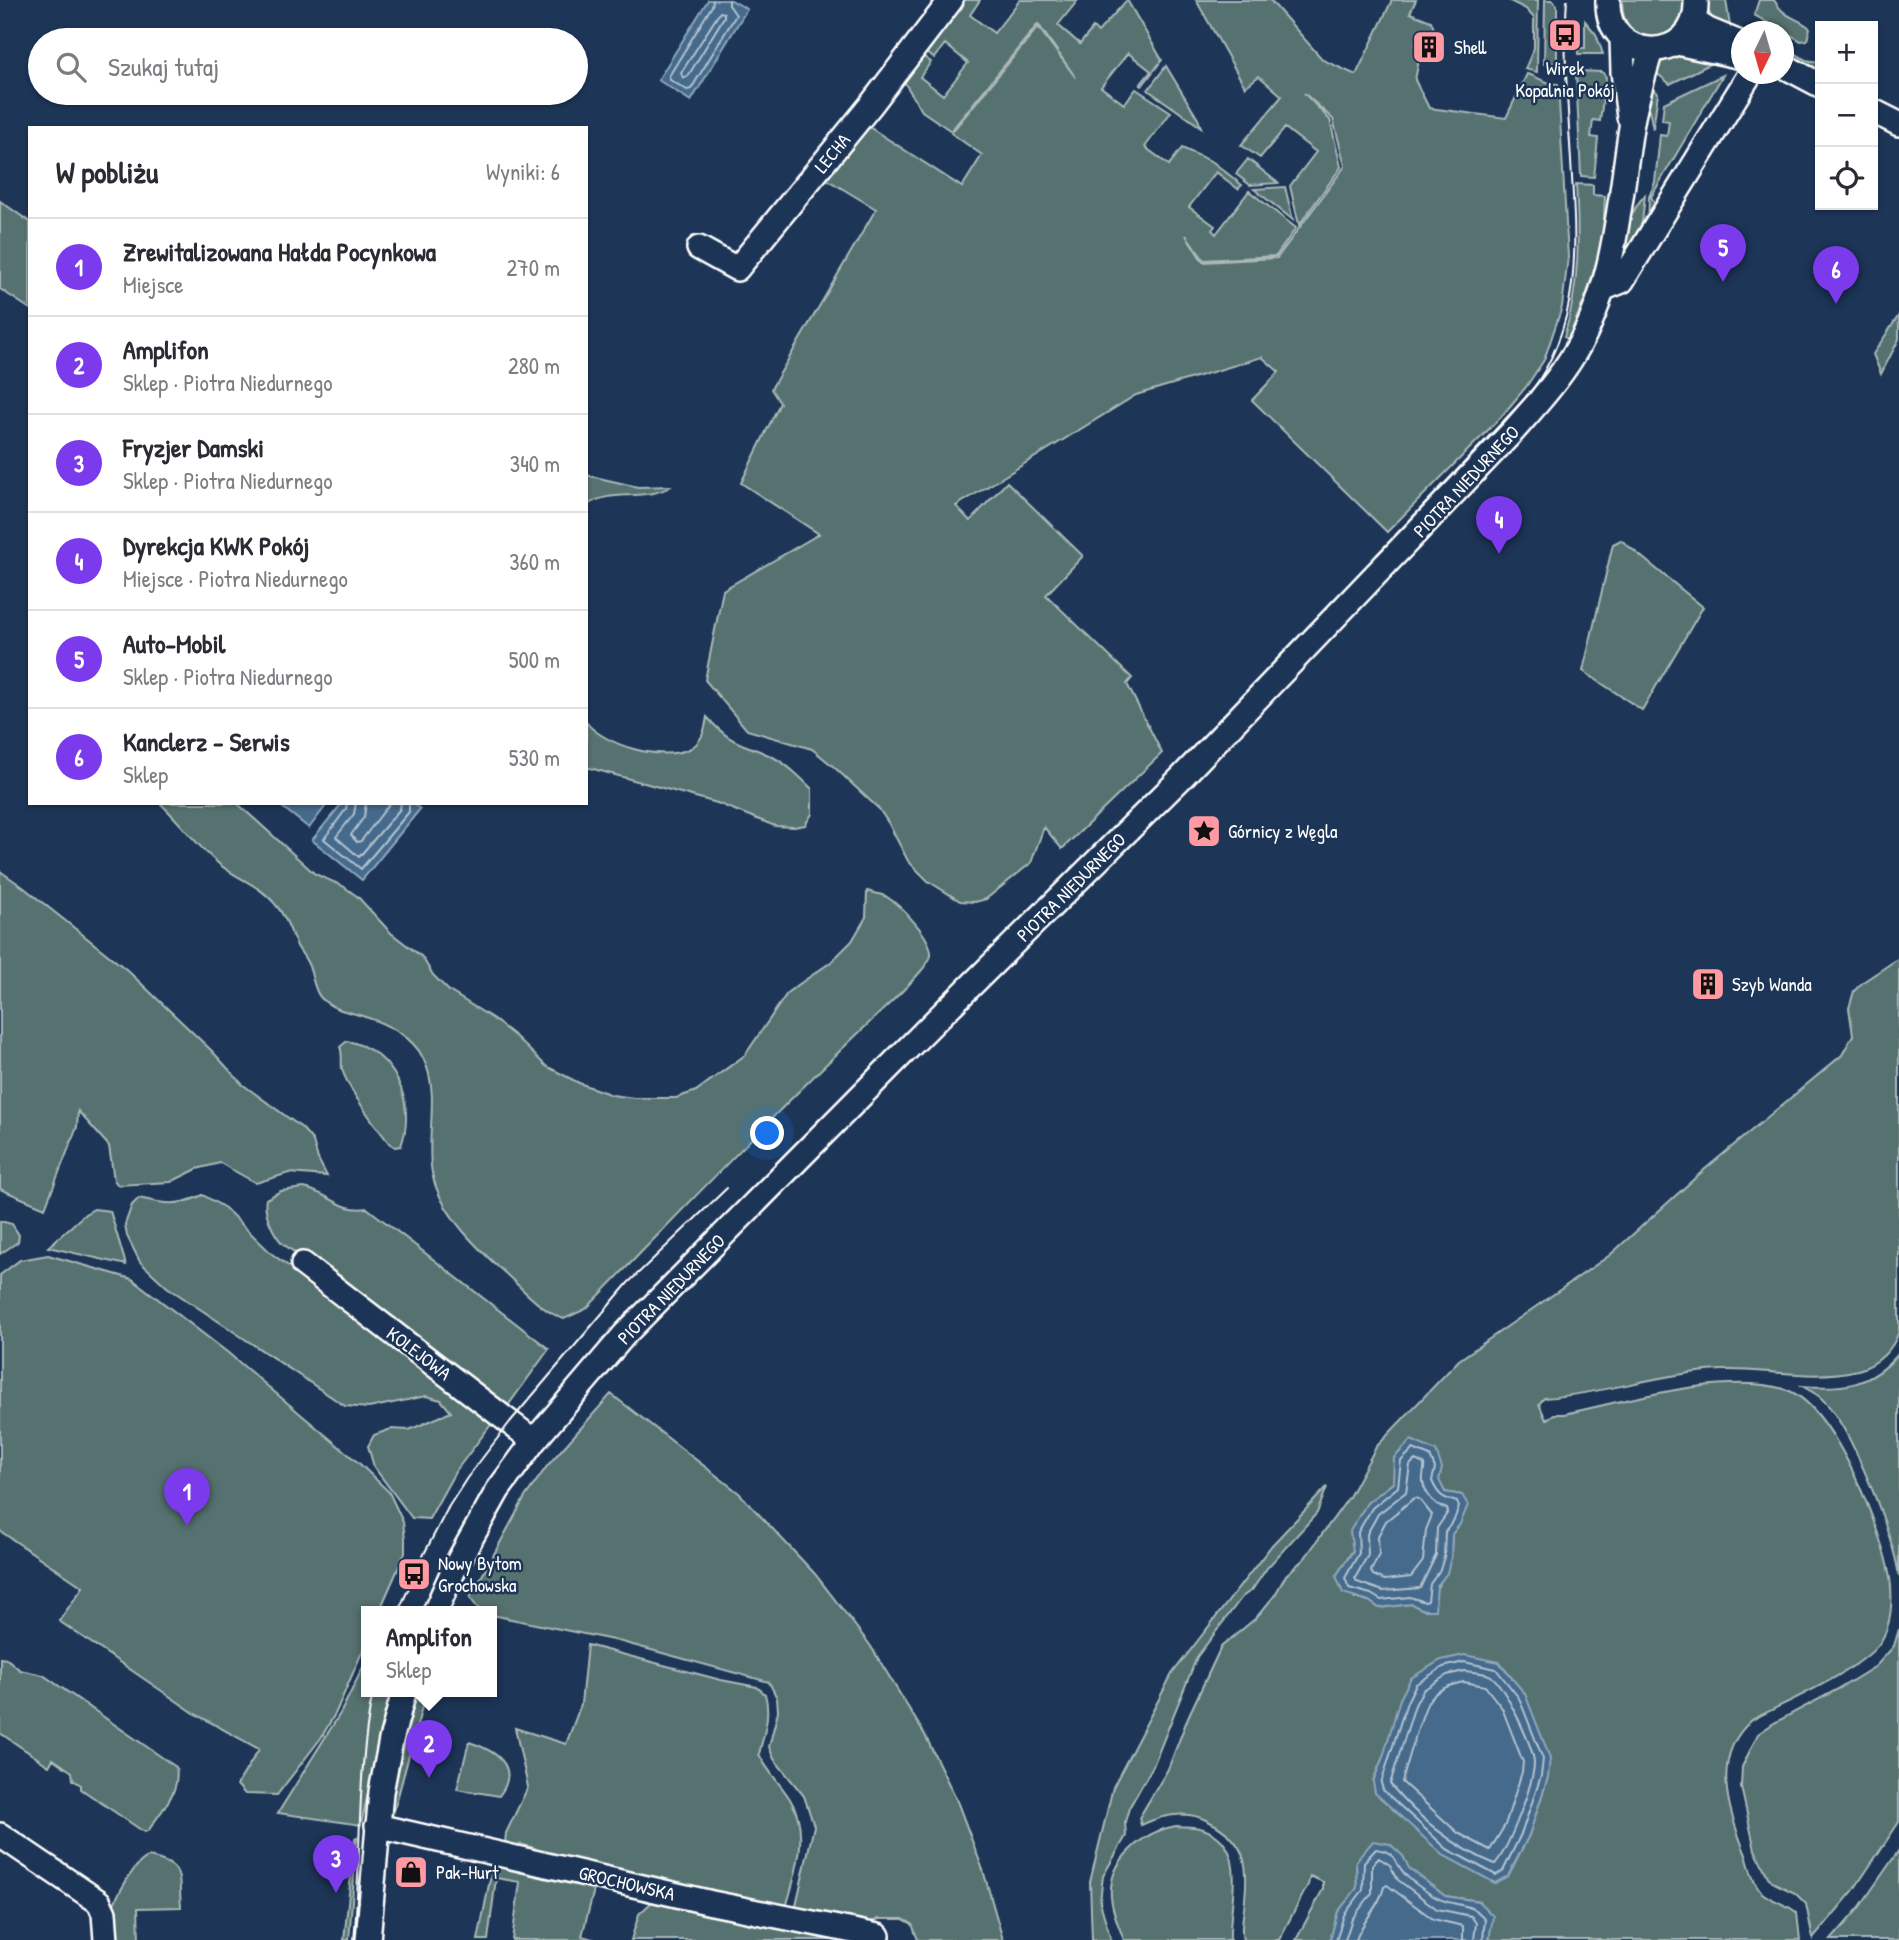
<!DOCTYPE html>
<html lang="pl">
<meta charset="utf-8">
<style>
body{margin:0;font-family:"Patrick Hand",sans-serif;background:#f2f2f3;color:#2b2b33}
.controls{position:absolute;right:21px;top:21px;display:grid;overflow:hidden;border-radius:0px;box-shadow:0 2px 5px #0004}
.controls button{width:63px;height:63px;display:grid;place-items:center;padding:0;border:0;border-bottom:2px solid #e1e1e2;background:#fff;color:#2b2b33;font:35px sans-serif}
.compass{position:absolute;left:1731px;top:21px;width:63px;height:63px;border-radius:50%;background:#fff;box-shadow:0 2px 5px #0004;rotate:185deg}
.you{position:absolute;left:768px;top:1134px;width:24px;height:24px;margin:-18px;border:5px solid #fff;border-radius:50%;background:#1a73e8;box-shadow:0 0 0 10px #1a73e833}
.badge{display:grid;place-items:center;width:46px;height:46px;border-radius:50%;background:#7c3aed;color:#fff;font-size:23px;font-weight:700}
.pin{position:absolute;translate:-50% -58px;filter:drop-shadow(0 2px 4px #0008)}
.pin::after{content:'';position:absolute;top:37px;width:24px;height:21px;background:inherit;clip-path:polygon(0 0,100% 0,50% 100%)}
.popup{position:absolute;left:361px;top:1606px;width:136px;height:91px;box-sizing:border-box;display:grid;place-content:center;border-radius:0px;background:#fff;filter:drop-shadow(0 2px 5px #0005);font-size:23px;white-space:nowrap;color:#7c7c81}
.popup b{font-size:26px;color:#2b2b33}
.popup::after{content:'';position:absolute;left:50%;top:100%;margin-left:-14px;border:14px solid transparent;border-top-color:#fff}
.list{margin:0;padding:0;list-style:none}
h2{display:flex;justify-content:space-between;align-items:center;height:91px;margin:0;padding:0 28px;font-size:30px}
h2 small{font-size:23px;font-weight:400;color:#7c7c81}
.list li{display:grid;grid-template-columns:46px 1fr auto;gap:21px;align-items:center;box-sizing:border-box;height:98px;padding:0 28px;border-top:2px solid #e1e1e2}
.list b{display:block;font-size:26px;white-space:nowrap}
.list p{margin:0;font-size:23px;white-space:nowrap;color:#7c7c81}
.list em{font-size:23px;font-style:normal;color:#7c7c81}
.icon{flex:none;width:38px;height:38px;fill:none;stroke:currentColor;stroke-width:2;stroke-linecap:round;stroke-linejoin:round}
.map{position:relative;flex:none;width:1899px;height:1940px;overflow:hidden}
.search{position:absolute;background:#fff;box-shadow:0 2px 5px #0004;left:28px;top:28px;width:560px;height:77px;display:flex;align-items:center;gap:18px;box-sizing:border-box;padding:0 24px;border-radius:38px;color:#7c7c81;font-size:26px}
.panel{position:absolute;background:#fff;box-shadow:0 2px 5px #0004;left:28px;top:126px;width:560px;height:679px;border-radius:0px}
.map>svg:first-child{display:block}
.green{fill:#567270;stroke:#aab8b8;stroke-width:2;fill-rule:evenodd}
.water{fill:#446a8c;stroke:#8fa6ba;stroke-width:2}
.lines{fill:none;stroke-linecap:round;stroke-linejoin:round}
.shore{stroke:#b4c3d1;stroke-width:2}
.minor-casing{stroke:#fff;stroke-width:28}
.minor{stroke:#1d3557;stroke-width:23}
.tram{stroke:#fff;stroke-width:2}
.labels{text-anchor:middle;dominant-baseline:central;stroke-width:5;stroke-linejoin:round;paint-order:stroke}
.poi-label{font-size:19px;fill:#fff;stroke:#1d3557;text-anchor:start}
.street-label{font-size:19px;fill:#fff;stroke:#1d3557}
</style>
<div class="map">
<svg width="1899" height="1940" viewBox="0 0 1899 1940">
<rect width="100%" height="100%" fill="#1d3557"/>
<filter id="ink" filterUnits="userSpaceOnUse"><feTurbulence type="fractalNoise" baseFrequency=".0143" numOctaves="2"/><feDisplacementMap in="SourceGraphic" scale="14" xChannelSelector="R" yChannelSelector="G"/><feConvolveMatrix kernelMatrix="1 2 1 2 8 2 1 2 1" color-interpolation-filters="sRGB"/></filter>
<g filter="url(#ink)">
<path class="green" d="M962,0H980L970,15L994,33L1020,0H1078L1058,25L1080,44L1093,28L1098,32L1127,0L1162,60L1142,86L1140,85L1151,71L1128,53L1101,87L1124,104L1136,89L1171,112L1145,147L1169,165L1182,148L1213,162L1242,185L1238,189L1216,172L1189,207L1215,226L1212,230L1216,234L1249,191L1296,228L1276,256L1204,260L1186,235L1203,262L1277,258L1345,166L1333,119L1304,93L1330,120L1341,167L1299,225L1290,186L1316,152L1285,128L1260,158L1241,145L1282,96L1259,76L1245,87L1196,0H1270L1323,60L1356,75L1392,0H1416L1410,13L1431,21L1434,29L1433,33L1423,30L1415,45L1422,49L1417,59L1419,60L1415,80L1429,108L1506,118L1527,74C1539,77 1545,84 1558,84L1568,257L1562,307L1544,360L1526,387L1501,417L1387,532L1252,400L1279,372L1262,357L1136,395L956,506L970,521L1007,482L1083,556L1046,595L1132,678L1127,684L1162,753L1062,849L1044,827L1031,863L986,899L975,902L960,901L928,881L908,861L889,824L879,809L834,767L812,749L747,730L705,680L723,590L819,534L741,483L780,403L771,389L876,209L823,177L863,123L962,187L982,155L951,133L1038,27L1076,78L1038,24L951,131L922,111L903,80L921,55L931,62L920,77L943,95L968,63L945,44L934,58L924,52Z
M1508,0H1538L1537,72L1525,69L1534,48V18L1526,9Z
M1545,0H1553L1557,5V63L1544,64Z
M1623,0H1685C1686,53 1616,46 1623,0Z
M1707,0H1726L1731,33C1717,25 1707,18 1707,0Z
M1759,0H1774C1786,20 1796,16 1810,28L1807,40L1801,41L1754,15Z
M1585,21L1596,34L1603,54H1578V48H1585Z
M1784,46L1806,60L1820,62V75L1784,55Z
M1676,54L1718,60L1670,84L1654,71L1660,63Z
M1166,66L1198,119L1201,127L1148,90Z
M1578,71L1602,72L1606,77L1600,121L1593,120L1591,137L1598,138L1594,177L1581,176L1576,74Z
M1723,75L1651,197L1659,209L1648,227L1649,197L1655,182L1660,135L1667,136L1669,121L1662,120L1664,103Z
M1647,84L1658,93L1653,129L1646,94Z
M1248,159L1278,183L1250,185L1236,174Z
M1576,184L1593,185V195L1605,196L1603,240L1587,293L1568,339L1564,337C1580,285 1579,238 1576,184Z
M1285,187L1293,220L1254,189Z
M1645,195L1642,223L1634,237L1639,241L1623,262L1622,259C1625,235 1628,213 1645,195Z
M0,201L30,222V309L0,289Z
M1899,315V339L1881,374L1873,354Z
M586,475L638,487L672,486C642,503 612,487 586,506Z
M1621,540L1703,607L1642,710L1583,671L1613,544Z
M707,717C732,746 742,742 773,757C788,765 800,777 812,789V814L805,825L794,827L775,826L717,803L586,767V722C604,745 661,762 689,749C702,743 705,730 707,717Z
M160,803H237L315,874L343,886L358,897L391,933L422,957L433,975L449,991L492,1018L516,1037L546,1066L579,1083L612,1095L634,1098H676L696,1091L745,1055L788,992L831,962L852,941L866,917L867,891C873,893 881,894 887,897C901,906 932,937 931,955C930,968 878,1014 867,1025C770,1117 679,1214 586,1309L564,1319C541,1311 524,1290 506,1274C477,1248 440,1213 432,1173C425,1136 441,1093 423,1058C412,1035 383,1022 359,1015C345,1011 332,1009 321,998C313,990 313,974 308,964C305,957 300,952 297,946C290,931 286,916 275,904C260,885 237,879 219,864C197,846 181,823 160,803Z
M0,871L23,887L127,970L212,1051L242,1084L302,1128L313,1141L318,1159L327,1176L289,1173L256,1183L220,1163L197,1169L171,1182L118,1185L114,1180L109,1146L78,1111L77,1127L45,1208L0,1189Z
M1899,958V1331C1893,1350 1877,1365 1858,1370C1814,1381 1768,1369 1724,1370C1664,1372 1605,1394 1544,1398L1539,1404L1546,1420L1554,1414H1564C1626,1401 1722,1372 1784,1389C1833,1402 1882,1531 1890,1578C1893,1598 1892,1627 1879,1644C1860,1670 1784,1703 1752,1720C1710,1756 1728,1811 1746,1855C1750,1867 1752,1882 1760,1891C1769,1901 1787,1903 1797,1913L1800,1940H1489L1490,1937L1479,1901L1445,1896L1408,1868L1403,1856L1356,1861L1357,1888L1338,1912L1330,1940H1296L1323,1889V1882L1310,1876L1308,1885L1279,1940H1243C1240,1930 1243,1918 1244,1908C1249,1866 1248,1841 1208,1821C1186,1809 1162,1815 1141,1825L1139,1818L1168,1769L1189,1715L1221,1647L1256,1618L1275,1595L1286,1575L1304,1559L1349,1497L1376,1447L1459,1360L1610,1255L1704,1170L1842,1055L1853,1035L1849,1008L1854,991L1863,982ZM1438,1480L1445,1492L1462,1495L1460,1524L1452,1534C1451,1573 1442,1577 1424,1610L1411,1604L1379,1608L1369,1601L1355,1598L1336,1576L1353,1550L1367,1503L1393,1483ZM1383,1757L1548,1777L1529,1835L1508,1876L1373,1781Z
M347,1041C394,1050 417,1102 401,1146L395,1147L389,1143C375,1125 348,1090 342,1069C341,1061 343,1054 340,1047Z
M304,1188C327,1192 342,1213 367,1208L549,1349L504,1411L282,1243C273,1233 263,1212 266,1199L281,1191Z
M203,1195L225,1208L272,1254L496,1418L455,1472L429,1519L412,1518L374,1467L368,1446L374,1435L391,1429L409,1430L451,1412L441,1400L426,1396L369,1408L345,1406L167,1287L140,1262L127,1236L125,1224L132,1205L139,1198C166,1204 176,1207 203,1195Z
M94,1209L110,1211L126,1265L48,1247L85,1214Z
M0,1221L12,1224L19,1235L18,1242L0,1254Z
M48,1255L132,1279L227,1352L361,1465L389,1492L403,1522L405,1539V1553L379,1612H366V1643L336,1712L321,1738L277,1795L245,1794L237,1785L259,1749L197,1715L59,1621L83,1587L0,1531V1275L20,1260Z
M1899,1353V1577C1895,1539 1850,1423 1821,1398C1816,1393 1808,1390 1802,1386C1843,1389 1871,1387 1899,1353Z
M611,1394L739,1493L815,1574L870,1645L925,1735L957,1801L983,1870L1003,1940H918L912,1924L903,1919H879L858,1928L794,1914L814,1826L804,1796L774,1759L769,1747L778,1711L777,1698L769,1682L618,1641L492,1615V1612H481L470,1598L525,1497L548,1465Z
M1327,1487L1317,1513L1267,1568L1252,1590L1242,1597L1197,1657L1153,1766L1129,1808L1125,1822L1126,1836L1103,1876L1100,1902L1111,1940H1092L1090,1882L1113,1787L1172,1674L1272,1545Z
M1899,1629V1822L1853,1891L1813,1939L1806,1904L1795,1893L1774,1883L1768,1877L1755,1850L1741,1787L1742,1767L1758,1734L1774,1723L1842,1687L1876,1666L1894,1646Z
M587,1645L721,1680L757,1687L765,1694C771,1714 764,1734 759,1754C767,1771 780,1783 790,1799C811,1832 795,1876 785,1911L538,1855L535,1848L520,1844L512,1849L505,1843L506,1833L528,1787L515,1728L566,1744L581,1704Z
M0,1658L7,1659L20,1670L43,1675L176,1767C181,1792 161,1810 149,1830L145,1832L141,1830L81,1789V1785L73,1780L72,1772L53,1759L49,1766L0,1733Z
M366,1661V1692H390L361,1825L278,1813L341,1712Z
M421,1694L425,1696L394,1811L391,1802L413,1708L417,1696Z
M469,1742C494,1750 522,1766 499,1796L457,1789Z
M1176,1826C1184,1827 1194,1826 1203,1829C1251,1845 1228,1903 1230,1940H1124C1119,1927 1112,1912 1111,1897C1108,1861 1142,1832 1176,1826Z
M357,1837L349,1940H344L355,1838Z
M1899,1850V1940H1831L1859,1908Z
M149,1857C185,1865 178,1874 181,1907L138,1908L139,1940H104C106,1931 107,1920 110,1912C116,1898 135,1860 149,1857Z
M494,1859L596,1882L582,1936L596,1940H512L520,1882L496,1878L488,1940H478Z
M654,1900L855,1940H631L639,1914Z"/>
<path class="water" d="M708,0H731L747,9L691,101L658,80Z
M277,803H328L309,828Z
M342,803H413L420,809L362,880L312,840Z
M1411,1440L1436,1451L1442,1468L1439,1480L1445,1492L1462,1495L1468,1505L1460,1524L1452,1534L1451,1557L1447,1573L1437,1586L1435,1610H1424L1411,1604L1379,1608L1369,1601L1343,1593L1336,1576L1353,1551L1350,1531L1367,1503L1393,1483L1394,1458Z
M1464,1655L1499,1662L1525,1694L1550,1758L1548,1777L1529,1835L1508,1876L1495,1883L1443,1855L1375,1793L1373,1782L1383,1757L1400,1699L1411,1678L1441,1660Z
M1373,1841L1390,1844L1403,1856L1409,1868L1445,1896L1478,1901L1493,1916L1489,1940H1330L1338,1912L1357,1888L1356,1861Z"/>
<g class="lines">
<path class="shore" d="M713,0L712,6L669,76L670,80L687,90L691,89L736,15L729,5V0
M720,12L724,13V17L688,76L683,78L681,73Z
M347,803L346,809L324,839L361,869L409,812V803
M356,803L354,814L336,837L359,857L400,809L401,803
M366,803L364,817L351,835L357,842L361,841L390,803
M1413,1449L1430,1456L1435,1468L1432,1481C1438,1495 1442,1498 1457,1502L1459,1507L1454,1520L1445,1532L1444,1557L1440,1570L1430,1584L1428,1601L1425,1602L1410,1597L1381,1600L1371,1594L1349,1588L1345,1578L1359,1553L1358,1532L1372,1508L1398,1487L1401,1461Z
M1415,1460L1424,1464C1425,1471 1422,1475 1423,1482C1425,1495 1435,1505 1447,1509L1448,1512L1437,1528L1436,1555L1420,1588L1383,1591L1357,1582L1355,1578L1368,1555L1367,1534L1378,1514L1406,1492L1410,1465Z
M1414,1498L1419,1499L1432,1515L1426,1530L1423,1561L1411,1577L1385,1580L1373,1575L1371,1571L1379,1554L1378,1536L1386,1521Z
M1464,1662L1496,1669L1519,1698L1543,1759L1541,1776L1522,1832L1503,1871L1496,1875L1447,1849L1383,1790L1381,1783L1407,1702L1416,1684L1443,1667Z
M1464,1671C1471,1672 1485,1672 1491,1676C1504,1685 1534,1748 1534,1763C1534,1783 1508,1850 1495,1864C1455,1848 1417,1817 1390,1784L1415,1705L1423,1690L1447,1675Z
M1464,1682L1485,1686L1502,1708L1523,1762L1522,1772L1505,1825L1490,1850L1458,1833L1402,1782C1407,1765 1422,1709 1430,1699C1438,1689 1453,1684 1464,1682Z
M1336,1940L1344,1915L1363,1890L1364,1862L1376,1849C1396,1852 1393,1860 1404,1873C1411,1882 1422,1888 1430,1894C1452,1909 1469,1899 1485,1919L1483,1940
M1345,1940L1352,1919L1372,1893V1865L1379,1858L1390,1865L1398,1880L1437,1909L1471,1916L1476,1923L1474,1940
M1356,1940C1363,1919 1379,1908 1384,1887L1387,1885L1433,1919L1463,1926V1940"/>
<g class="minor-casing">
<path id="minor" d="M1608,0C1605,65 1699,66 1696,0
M1694,21L1708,30L1742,44
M1622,39L1623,72L1629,117
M1677,43L1742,57
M1784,66L1820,85
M1873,111L1899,124
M699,248L737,269L870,106L951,0
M1602,289L1622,281L1750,74
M303,1264L534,1441
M435,1612L455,1567L498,1490L534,1441L625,1334L930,1026L1180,779L1514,430C1535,406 1557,382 1574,354C1615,287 1619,203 1631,128C1635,102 1644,75 1651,50
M377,1826L712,1903L878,1936
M0,1835L99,1902L104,1913L106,1940
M368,1940L381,1792L391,1740L404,1692"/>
</g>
<use href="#minor" class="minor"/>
<path class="tram" d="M1377,555L1530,393C1583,322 1576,243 1571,161C1568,108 1563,53 1567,0
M398,1612L424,1554L449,1506L467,1478L510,1422L628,1283L727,1188
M354,1940C362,1858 356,1773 373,1692"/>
</g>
</g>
<defs>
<g id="bus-square" transform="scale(1.75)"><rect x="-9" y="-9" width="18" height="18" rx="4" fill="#ff9aa2" stroke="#1d3557"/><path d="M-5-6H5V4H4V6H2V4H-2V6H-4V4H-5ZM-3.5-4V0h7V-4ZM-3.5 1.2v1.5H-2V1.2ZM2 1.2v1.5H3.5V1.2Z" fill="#111"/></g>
<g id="building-square" transform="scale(1.75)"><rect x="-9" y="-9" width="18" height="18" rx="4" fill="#ff9aa2" stroke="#1d3557"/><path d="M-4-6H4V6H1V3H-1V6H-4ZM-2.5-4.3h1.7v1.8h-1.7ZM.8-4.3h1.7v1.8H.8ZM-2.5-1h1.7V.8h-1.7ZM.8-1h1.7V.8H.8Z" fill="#111"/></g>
<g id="sight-square" transform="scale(1.75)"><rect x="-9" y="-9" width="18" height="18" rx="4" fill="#ff9aa2" stroke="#1d3557"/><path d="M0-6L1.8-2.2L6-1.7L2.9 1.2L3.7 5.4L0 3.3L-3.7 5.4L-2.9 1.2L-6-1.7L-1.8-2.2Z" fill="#111"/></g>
<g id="shop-square" transform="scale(1.75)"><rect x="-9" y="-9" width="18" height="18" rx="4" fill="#ff9aa2" stroke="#1d3557"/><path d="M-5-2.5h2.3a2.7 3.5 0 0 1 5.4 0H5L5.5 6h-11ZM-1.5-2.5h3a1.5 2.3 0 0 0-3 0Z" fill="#111"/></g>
</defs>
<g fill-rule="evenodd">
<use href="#bus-square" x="1565" y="35"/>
<use href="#building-square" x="1429" y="47"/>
<use href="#sight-square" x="1204" y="831"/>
<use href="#building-square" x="1708" y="984"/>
<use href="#bus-square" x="414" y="1574"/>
<use href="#shop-square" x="411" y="1872"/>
</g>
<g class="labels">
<g class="poi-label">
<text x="1454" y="47">Shell</text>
<text x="1565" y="68" text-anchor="middle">Wirek<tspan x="1565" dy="22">Kopalnia Pokój</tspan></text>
<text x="1228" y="831">Górnicy z Węgla</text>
<text x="1732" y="984">Szyb Wanda</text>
<text x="438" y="1563">Nowy Bytom<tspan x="438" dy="22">Grochowska</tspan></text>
<text x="436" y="1872">Pak-Hurt</text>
</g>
<g class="street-label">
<text transform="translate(832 153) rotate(-51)">LECHA</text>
<text transform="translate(1466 481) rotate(-47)">PIOTRA NIEDURNEGO</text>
<text transform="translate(1071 887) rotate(-45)">PIOTRA NIEDURNEGO</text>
<text transform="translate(671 1289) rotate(-46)">PIOTRA NIEDURNEGO</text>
<text transform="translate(419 1353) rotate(37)">KOLEJOWA</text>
<text transform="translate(627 1883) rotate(13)">GROCHOWSKA</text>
</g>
</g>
</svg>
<div class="controls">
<button>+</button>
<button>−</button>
<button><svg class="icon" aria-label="locate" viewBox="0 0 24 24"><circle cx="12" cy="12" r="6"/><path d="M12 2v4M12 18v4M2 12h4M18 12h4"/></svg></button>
</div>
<svg class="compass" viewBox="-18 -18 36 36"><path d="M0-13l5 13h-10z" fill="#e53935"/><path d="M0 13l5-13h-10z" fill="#7c7c81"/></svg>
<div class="you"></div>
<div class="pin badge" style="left:187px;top:1526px">1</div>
<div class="pin badge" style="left:429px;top:1778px">2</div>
<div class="popup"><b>Amplifon</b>Sklep</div>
<div class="pin badge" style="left:336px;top:1893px">3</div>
<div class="pin badge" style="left:1499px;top:554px">4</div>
<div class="pin badge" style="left:1723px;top:282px">5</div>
<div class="pin badge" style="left:1836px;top:304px">6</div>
<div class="search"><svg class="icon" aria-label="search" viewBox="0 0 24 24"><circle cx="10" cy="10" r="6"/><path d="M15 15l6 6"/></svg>Szukaj tutaj</div>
<section class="panel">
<h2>W pobliżu<small>Wyniki: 6</small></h2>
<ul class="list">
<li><span class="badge">1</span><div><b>Zrewitalizowana Hałda Pocynkowa</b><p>Miejsce</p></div><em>270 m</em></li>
<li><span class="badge">2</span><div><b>Amplifon</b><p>Sklep · Piotra Niedurnego</p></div><em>280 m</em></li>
<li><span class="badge">3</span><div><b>Fryzjer Damski</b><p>Sklep · Piotra Niedurnego</p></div><em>340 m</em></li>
<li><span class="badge">4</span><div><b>Dyrekcja KWK Pokój</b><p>Miejsce · Piotra Niedurnego</p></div><em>360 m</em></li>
<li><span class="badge">5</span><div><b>Auto-Mobil</b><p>Sklep · Piotra Niedurnego</p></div><em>500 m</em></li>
<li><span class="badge">6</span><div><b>Kanclerz - Serwis</b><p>Sklep</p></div><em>530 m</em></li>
</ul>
</section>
</div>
